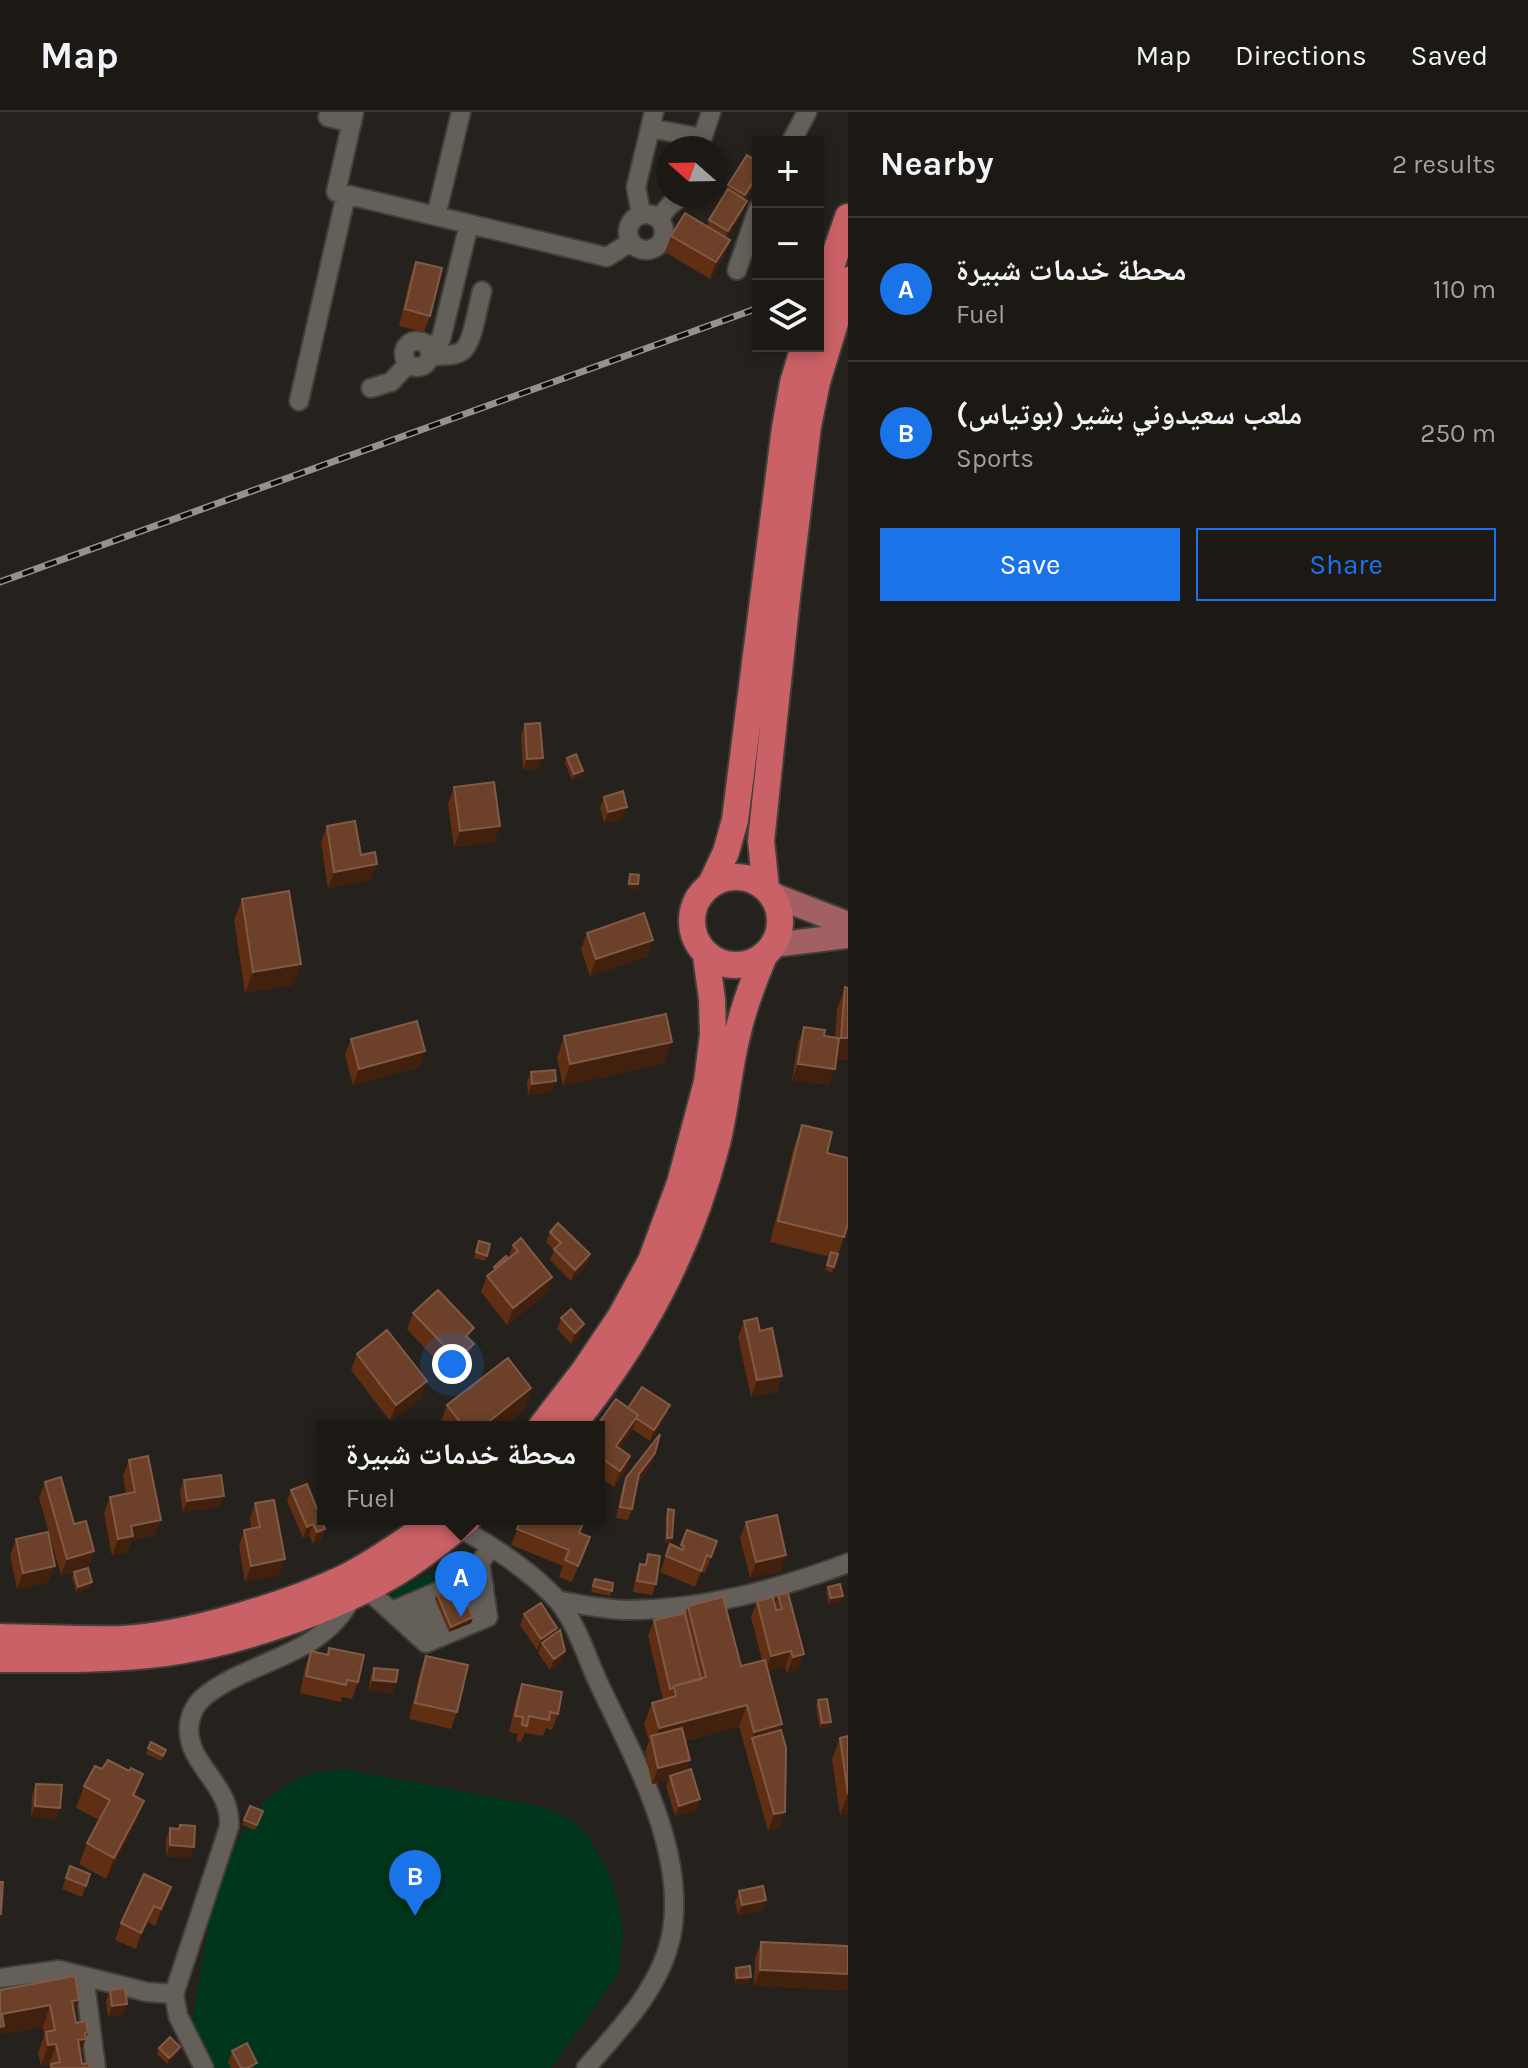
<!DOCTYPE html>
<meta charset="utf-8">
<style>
body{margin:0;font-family:Karla,"Noto Naskh Arabic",sans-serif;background:#292622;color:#f1f3f6}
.controls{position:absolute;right:24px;top:24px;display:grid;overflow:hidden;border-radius:0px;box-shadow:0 4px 12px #0003}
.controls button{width:72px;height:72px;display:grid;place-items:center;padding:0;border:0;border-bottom:2px solid #3a3834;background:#1c1915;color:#f1f3f6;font:40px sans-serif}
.compass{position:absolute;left:656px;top:24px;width:72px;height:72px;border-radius:50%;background:#1c1915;box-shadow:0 4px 12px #0003;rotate:290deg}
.you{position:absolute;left:452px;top:1252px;width:28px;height:28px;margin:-20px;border:6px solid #fff;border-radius:50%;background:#1a73e8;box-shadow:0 0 0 12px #1a73e833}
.badge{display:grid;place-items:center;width:52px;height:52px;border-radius:50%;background:#1a73e8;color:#fff;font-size:26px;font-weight:700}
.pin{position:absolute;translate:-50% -66px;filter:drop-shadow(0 2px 4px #0008)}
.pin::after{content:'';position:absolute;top:42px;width:28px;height:24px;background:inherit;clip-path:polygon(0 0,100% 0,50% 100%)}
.popup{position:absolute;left:317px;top:1309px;width:288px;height:104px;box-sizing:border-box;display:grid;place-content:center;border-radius:0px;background:#1c1915;filter:drop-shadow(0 2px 6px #0005);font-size:26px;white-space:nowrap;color:#a0a0a0}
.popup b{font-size:30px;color:#f1f3f6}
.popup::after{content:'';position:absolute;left:50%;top:100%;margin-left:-16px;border:16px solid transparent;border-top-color:#1c1915}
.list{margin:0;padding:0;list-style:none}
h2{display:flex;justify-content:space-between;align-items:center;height:104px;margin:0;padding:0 32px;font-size:34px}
h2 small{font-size:26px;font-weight:400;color:#a0a0a0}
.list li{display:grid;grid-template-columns:52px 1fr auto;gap:24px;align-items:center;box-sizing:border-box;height:144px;padding:0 32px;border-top:2px solid #3a3834}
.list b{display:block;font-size:30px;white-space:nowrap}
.list p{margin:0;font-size:26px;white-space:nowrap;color:#a0a0a0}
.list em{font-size:26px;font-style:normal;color:#a0a0a0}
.actions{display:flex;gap:16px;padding:24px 32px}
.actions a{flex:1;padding:18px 0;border:2px solid #1a73e8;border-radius:0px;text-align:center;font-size:28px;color:#1a73e8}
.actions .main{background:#1a73e8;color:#fff}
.icon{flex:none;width:44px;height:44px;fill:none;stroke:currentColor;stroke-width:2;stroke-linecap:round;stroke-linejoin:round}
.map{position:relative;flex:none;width:848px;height:1956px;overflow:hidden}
header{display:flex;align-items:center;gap:48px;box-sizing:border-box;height:112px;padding:0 40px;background:#1c1915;border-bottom:2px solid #3a3834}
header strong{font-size:38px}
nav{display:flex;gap:44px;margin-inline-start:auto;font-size:28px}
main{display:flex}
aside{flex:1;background:#1c1915}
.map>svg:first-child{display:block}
.green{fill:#00371c}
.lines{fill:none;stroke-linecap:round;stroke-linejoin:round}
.minor-casing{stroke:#423f3a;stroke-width:22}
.major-casing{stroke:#423f3a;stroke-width:28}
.highway-casing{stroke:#423f3a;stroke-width:30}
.minor{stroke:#645f59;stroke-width:18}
.major{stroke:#a16061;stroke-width:24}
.highway{stroke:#ca6166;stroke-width:26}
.rail-casing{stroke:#95928e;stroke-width:7}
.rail{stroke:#0c0b09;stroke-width:4;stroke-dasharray:12;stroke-linecap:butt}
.wall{fill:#5f2e13}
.shaded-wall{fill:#42200e}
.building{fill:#6d4129;stroke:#805a46;stroke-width:2}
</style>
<header>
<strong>Map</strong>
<nav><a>Map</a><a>Directions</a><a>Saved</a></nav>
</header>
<main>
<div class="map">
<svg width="848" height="1956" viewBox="0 0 848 1956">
<rect width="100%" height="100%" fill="#25211c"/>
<path class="green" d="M464,1447L472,1450L471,1457L407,1487L389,1486L398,1476Z
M341,1657L540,1694L566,1705L585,1720L608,1759L617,1785L623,1823L617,1863L551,1956H209L203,1945L202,1925L190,1923L223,1726L238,1730C258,1686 293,1660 341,1657Z"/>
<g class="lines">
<g class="minor-casing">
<path id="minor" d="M354,0L336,80L607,145L631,130
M328,5L352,11
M650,16L702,26
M791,30L807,0
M699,36L711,0
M628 120a18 18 0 1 1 36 0a18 18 0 1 1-36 0Z
M641,102L636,75L654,0
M436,104L461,0
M659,106L670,93L682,84
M737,158L758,97
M404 242a13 13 0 1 1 26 0a13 13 0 1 1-26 0Z
M429,237L441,227L469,112
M430,244C440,243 454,245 462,239C473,232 478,192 482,179
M371,276L391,270L408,252
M299,289L346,83
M451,1412C485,1428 534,1461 559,1490C577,1513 587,1546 599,1572C634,1646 688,1741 671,1825C659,1879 620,1916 586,1956
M361,1472L426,1531L488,1505L480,1451L490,1436
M558,1489C580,1492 603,1497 625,1498C702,1498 776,1478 848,1451
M392,1499L481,1461
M403,1509L484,1474
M413,1519L486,1489
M84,1864L96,1956
M0,1866L59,1858L147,1880L174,1882L229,1715C232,1672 187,1654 189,1615C190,1602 196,1591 206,1583C253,1547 323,1544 352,1485
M174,1882L178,1904L204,1956"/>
</g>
<g class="major-casing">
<path id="major" d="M773,783L848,812
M773,833L848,824"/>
</g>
<g class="highway-casing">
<path id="highway" d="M818,192L848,105
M692 809a44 44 0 1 1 88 0a44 44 0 1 1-88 0Z
M711,772L726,740L735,708L785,316L793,271L804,234
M766,776L761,729L787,485L808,314L817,270L848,168
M541,1315L584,1259L621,1204L651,1149L680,1071L707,970L713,923L712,887L706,843
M571,1315C641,1228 689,1140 717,1031C726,996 728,959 737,924C743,896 753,870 764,844
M0,1525C40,1526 81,1528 122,1527C185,1524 286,1493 344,1466C376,1450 407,1428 436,1407
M0,1547C55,1547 110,1548 165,1541C237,1531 326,1501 389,1465C417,1449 443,1428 468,1407"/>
</g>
<use href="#minor" class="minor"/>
<use href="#major" class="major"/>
<use href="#highway" class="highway"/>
<g class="rail-casing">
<path id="rail" d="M0,470L758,196"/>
</g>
<use href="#rail" class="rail"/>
</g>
<path class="wall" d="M758,50V66L745,88L743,100L726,126L730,128L724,144L710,167L665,140L671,124L707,114L709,108L724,84L728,73Z
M416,150L430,204L424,220L399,214L410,166Z
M525,612L539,657L523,658L521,623Z
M567,646L581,664L572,668L565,651Z
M454,675L500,714L494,730L454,735L448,692Z
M604,685L623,706L604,711L600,696Z
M327,714L361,743L371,768L328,776L321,730Z
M242,787L301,852L293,873L245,881L234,808Z
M587,821L653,828L647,844L590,864L581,837Z
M845,875L848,876V948L836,947L829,973L792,968L798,931L804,915L824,924L835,926L837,897Z
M564,924L665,951L563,974L557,946Z
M351,927L419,955L353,973L345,943Z
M531,960L552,980L528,983L527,971Z
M802,1013L827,1041L844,1125L832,1161L825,1158L830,1145L770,1130L794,1034Z
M550,1120L590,1142L586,1153L571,1169L550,1148L554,1138L546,1130Z
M479,1129L490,1132L485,1149L474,1146Z
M513,1133L552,1165L547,1181L507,1213L481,1180L487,1164L492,1160L494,1155L508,1146Z
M413,1201L470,1227L468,1248L451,1264L407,1217Z
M561,1206L580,1223L571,1232L557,1217Z
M744,1209L782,1264L777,1280L751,1285L738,1225Z
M357,1242L427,1269L421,1286L390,1309L351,1258Z
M531,1276L524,1298L501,1315H439L447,1293Z
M670,1293L666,1304L650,1329L632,1317L620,1336L630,1344L625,1360L614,1375L599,1365V1315L628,1296Z
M129,1348L155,1424L132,1428L127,1440L112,1444L104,1401L110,1385L126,1381L123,1364Z
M651,1352L638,1370L632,1397L628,1408L616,1406L622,1377L626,1366Z
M184,1368L220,1395L183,1400L180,1379Z
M45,1370L94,1439L88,1456L90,1476L76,1480L72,1465L74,1460L87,1456L61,1463L39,1386Z
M307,1372L322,1427L313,1431L309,1423L303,1426L287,1389L291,1378Z
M255,1391L279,1463L245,1470L239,1434L244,1418L251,1417L250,1407Z
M668,1397L670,1431H665L666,1403Z
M521,1407L579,1421L590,1425L572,1470L559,1465L563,1454L511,1433Z
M746,1410L781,1459L750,1466L740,1426Z
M687,1418L717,1429L705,1461L701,1460L695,1475L660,1460L670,1432L680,1436Z
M16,1427L49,1470L17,1477L10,1443Z
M648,1442L656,1472L652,1483L633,1480L636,1463L640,1452L644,1453Z
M595,1467L612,1479L610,1484L591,1480Z
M828,1475L843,1484L841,1489L829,1492L826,1480Z
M437,1482L473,1505L471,1511L449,1520L435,1487Z
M778,1483L798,1558L787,1561L785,1555L768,1559L780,1619L779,1716L768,1719L739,1614L685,1629L686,1659L700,1687L696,1698L675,1704L666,1674L669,1668L652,1672L645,1640L649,1629L644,1612L652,1591L663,1588L648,1524L654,1508L685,1502L688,1494L741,1554L762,1548L751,1505L757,1489L775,1493Z
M524,1502L557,1516L556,1521L565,1539L561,1550L550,1558L538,1541L540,1536L537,1538L520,1513Z
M329,1536L358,1570L352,1587L342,1585L340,1590L300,1581L305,1555L311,1539L327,1543Z
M426,1544L457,1600L451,1617L409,1607L420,1560Z
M374,1556L396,1570L392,1581L369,1579L370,1567Z
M522,1572L558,1602L552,1618L546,1616L543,1624L525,1621L521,1630L516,1629L518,1622L509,1620L516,1588Z
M818,1588L829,1615L820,1617L816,1594Z
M848,1624V1702L840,1703L832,1647L840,1626Z
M151,1630L166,1638L161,1649L146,1642Z
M36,1672L60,1696L56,1707L31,1705L32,1683Z
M84,1674L135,1684L136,1710L106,1767L79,1752L87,1731L99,1708L76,1696Z
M250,1694L263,1699L255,1718L242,1713Z
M180,1713L194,1735L190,1746L166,1744V1727L170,1716L178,1717Z
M70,1754L90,1762L82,1785L62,1777Z
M144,1762L165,1791L155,1814L148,1810L136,1837L115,1828L121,1811Z
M739,1779L766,1788L762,1799L738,1803L735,1790Z
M761,1830L848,1834V1878L754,1874L755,1846Z
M736,1856L749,1871L735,1872L734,1861Z
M0,1878L74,1902L76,1911L88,1920L81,1941L82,1952L90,1956H49V1953L41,1954L38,1941L44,1924L43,1915L1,1922Z
M110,1878L127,1892L123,1903L108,1905L106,1889Z
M159,1936L178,1941L167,1952L157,1942Z
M232,1939L255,1956H231L228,1950Z"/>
<path class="shaded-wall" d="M758,62V66L741,94L745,83Z
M747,89L743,100L724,130L728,119Z
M730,128L724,144L710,167L716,150Z
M543,646L539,657L523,658L527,647Z
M583,659L581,664L572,668L574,662Z
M627,695L623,706L604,711L608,700Z
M500,714L494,730L454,735L460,719Z
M377,752L371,768L328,776L334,760Z
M629,772H638L636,778L627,777Z
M653,828L647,844L590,864L596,847Z
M301,852L293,873L245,881L253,860Z
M841,926H848V948L834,947Z
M672,930L665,951L563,974L570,952Z
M425,939L419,955L353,973L359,957Z
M798,952L835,957L829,973L792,968Z
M556,969L552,980L528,983L532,972Z
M590,1142L586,1153L571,1169L575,1158Z
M552,1165L547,1181L507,1213L513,1196Z
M584,1212L580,1223L571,1232L575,1221Z
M474,1232L468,1248L451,1264L457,1247Z
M782,1264L777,1280L751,1285L757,1268Z
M427,1269L421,1286L390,1309L396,1293Z
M531,1276L524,1298L501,1315H482Z
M670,1293L666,1304L650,1329L654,1318Z
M638,1303L632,1319L610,1350L616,1334Z
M655,1341L651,1352L635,1373L639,1362Z
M630,1344L625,1360L614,1375L620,1359Z
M224,1384L220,1395L183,1400L187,1389Z
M161,1408L155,1424L132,1428L127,1440L112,1444L118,1427L131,1414Z
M313,1412L309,1423L303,1426L307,1415Z
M325,1417L322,1427L313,1431L317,1420Z
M667,1426H672L670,1431H665Z
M94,1439L88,1455L61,1463L67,1447Z
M786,1443L781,1459L750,1466L756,1450Z
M285,1447L279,1463L245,1470L251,1454Z
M55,1454L49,1470L17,1477L23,1461Z
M92,1470L90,1476L76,1480L78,1475Z
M843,1484L841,1489L829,1492L831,1486Z
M473,1505L471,1511L449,1520L451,1515Z
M557,1516L553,1527L542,1531L540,1536L537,1538L541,1527Z
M565,1539L561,1550L550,1558L554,1547Z
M791,1539L785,1555L765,1560L771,1544Z
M804,1542L798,1558L787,1561L793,1545Z
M373,1568L396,1570L392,1581L369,1579Z
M747,1593L739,1614L654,1637L653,1632L659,1616Z
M831,1610L829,1615L820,1617L822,1611Z
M782,1612L774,1633L752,1626L746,1641L754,1620Z
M690,1648L684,1664H670L669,1668L652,1672L658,1656Z
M143,1662L136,1684L125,1704L133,1683Z
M848,1682V1702L840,1703Z
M700,1687L696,1698L675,1704L679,1694Z
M144,1689L136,1710L106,1767L114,1746Z
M35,1694L60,1696L56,1707L31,1705Z
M785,1700L779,1716L768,1719L774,1702Z
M170,1733L194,1735L190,1746L166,1744Z
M171,1775L165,1791L155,1814L161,1797Z
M766,1788L762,1799L738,1803L742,1793Z
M154,1794L148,1810L136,1837L141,1821Z
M760,1858L848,1862V1878L754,1874Z
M751,1865L749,1871L735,1872L737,1866Z
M79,1888L72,1909V1889Z
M127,1892L123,1903L108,1905L112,1894Z
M50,1893L43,1915L1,1922L0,1926V1909L2,1902Z
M88,1920L78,1948V1928L85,1921Z
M56,1932L49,1953L41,1954L48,1933Z
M180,1935L178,1941L167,1952L169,1946Z"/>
<path class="building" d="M747,43L758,50V62L745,83L728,73Z
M728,77L747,89L728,119L709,108Z
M685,101L730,128L716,150L671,124Z
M416,150L442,156L430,204L405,197Z
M540,611L543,646L527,647L525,612Z
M576,642L583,659L574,662L567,646Z
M494,670L500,714L460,719L454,675Z
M623,679L627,695L608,700L604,685Z
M355,709L361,743L375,740L377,752L334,760L327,714Z
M630,762L639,763L638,772H629Z
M289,779L301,852L253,860L242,787Z
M644,801L653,828L596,847L587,821Z
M845,875L848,876V926H841Z
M666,902L672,930L570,952L564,924Z
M417,909L425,939L359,957L351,927Z
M804,915L825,918L824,924L839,926L835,957L798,952Z
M555,958L556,969L532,972L531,960Z
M802,1013L832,1020L827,1041L848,1046V1112L844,1125L778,1109Z
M558,1111L590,1142L575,1158L554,1137L561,1131L550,1120Z
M521,1126L552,1165L513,1196L487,1164L518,1139L513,1133Z
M479,1129L490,1132L487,1144L476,1140Z
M831,1140L838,1142L834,1155L827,1153Z
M506,1144L508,1146L495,1157L494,1155Z
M438,1178L474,1216L466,1224L474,1232L457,1247L413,1201Z
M571,1197L584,1212L575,1221L561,1206Z
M757,1206L760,1219L772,1216L782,1264L757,1268L744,1209Z
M387,1218L427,1269L396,1293L357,1242Z
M508,1246L531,1276L482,1315H464L447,1293Z
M642,1275L670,1293L654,1318L636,1306L638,1303L628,1296Z
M616,1287L638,1303L616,1334L630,1344L620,1359L600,1345L599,1347V1315H596Z
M660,1322L655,1341L639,1362L632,1397L620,1395L626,1366Z
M148,1344L161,1408L131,1414L133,1424L118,1427L110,1385L135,1380L129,1348Z
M221,1363L224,1384L187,1389L184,1368Z
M61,1365L74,1412L86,1409L94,1439L67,1447L45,1370Z
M307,1372L325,1417L317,1420L313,1412L307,1415L291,1378Z
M274,1388L285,1447L251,1454L244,1418L260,1415L255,1391Z
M668,1397L674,1398L672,1426H667Z
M777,1403L786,1443L756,1450L746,1410Z
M521,1407H585L579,1421L590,1425L578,1454L565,1448L569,1438L517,1417Z
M687,1418L717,1429L711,1445L707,1443L701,1459L666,1444L670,1432L683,1438L684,1434L681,1433Z
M48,1420L55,1454L23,1461L16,1427Z
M648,1442L660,1444L656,1472L637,1469L640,1452L646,1453Z
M88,1456L92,1470L78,1475L74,1460Z
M595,1467L613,1471L612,1479L593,1474Z
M840,1472L843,1484L831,1486L828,1475Z
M460,1473L473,1505L451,1515L437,1482Z
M788,1481L804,1542L793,1545L791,1539L771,1544L757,1489L773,1485L776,1498L782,1497L778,1483Z
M723,1485L741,1554L765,1548L782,1612L754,1620L747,1593L659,1616L652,1591L676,1584L674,1574L706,1565L688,1494Z
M541,1491L557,1516L541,1527L524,1502Z
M685,1501L701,1567L674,1574L673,1576L670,1577L654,1508Z
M560,1518L565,1539L554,1547L542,1531Z
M329,1536L364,1543L358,1570L347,1568L346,1573L306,1564L311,1539L328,1543Z
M426,1544L468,1553L457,1600L415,1591Z
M374,1556L398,1558L396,1570L373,1568Z
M522,1572L562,1580L558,1602L550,1600L549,1608L529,1604L527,1614L522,1613L523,1605L515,1604Z
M827,1587L831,1610L822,1611L818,1588Z
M682,1616L690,1648L658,1656L651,1624Z
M781,1618L786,1636L785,1700L774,1702L752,1626Z
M848,1624V1682L840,1626Z
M151,1630L166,1638L163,1644L148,1636Z
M108,1648L129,1659L131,1656L143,1662L133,1683L144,1689L114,1746L87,1731L110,1688L84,1674L95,1654L102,1657Z
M691,1657L700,1687L679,1694L670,1664Z
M36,1672L62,1673L60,1696L35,1694Z
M250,1694L263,1699L257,1713L244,1708Z
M180,1713L195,1714L194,1735L170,1733V1716L179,1717Z
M70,1754L90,1762L86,1774L66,1766Z
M144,1762L171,1775L161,1797L154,1794L141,1821L121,1811Z
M0,1770H3L1,1802H0Z
M763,1774L766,1788L742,1793L739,1779Z
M761,1830L848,1834V1862L760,1858Z
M750,1854L751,1865L737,1866L736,1856Z
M75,1864L79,1888L72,1889L76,1911L86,1909L88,1920L85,1921L86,1927L78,1928L82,1952L89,1951L90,1956H52L51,1952L60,1950L56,1932L48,1933L46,1920L55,1918L50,1893L2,1902L4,1914L0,1915V1878Z
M125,1876L127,1892L112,1894L110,1878Z
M170,1925L180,1935L169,1946L159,1936Z
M247,1931L257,1951L247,1956H241L232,1939Z"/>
</svg>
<div class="controls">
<button>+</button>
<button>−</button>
<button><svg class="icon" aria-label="layers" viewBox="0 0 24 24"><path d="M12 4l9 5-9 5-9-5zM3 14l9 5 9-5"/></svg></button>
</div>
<svg class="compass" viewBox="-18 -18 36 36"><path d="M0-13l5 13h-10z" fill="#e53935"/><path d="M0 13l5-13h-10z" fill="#a0a0a0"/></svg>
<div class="you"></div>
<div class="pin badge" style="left:461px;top:1505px">A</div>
<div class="popup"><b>محطة خدمات شبيرة</b>Fuel</div>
<div class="pin badge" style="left:415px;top:1804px">B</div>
</div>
<aside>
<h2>Nearby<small>2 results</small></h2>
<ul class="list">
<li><span class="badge">A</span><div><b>محطة خدمات شبيرة</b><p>Fuel</p></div><em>110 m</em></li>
<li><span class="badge">B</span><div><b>ملعب سعيدوني بشير (بوتياس)</b><p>Sports</p></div><em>250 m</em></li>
</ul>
<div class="actions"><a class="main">Save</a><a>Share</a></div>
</aside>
</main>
